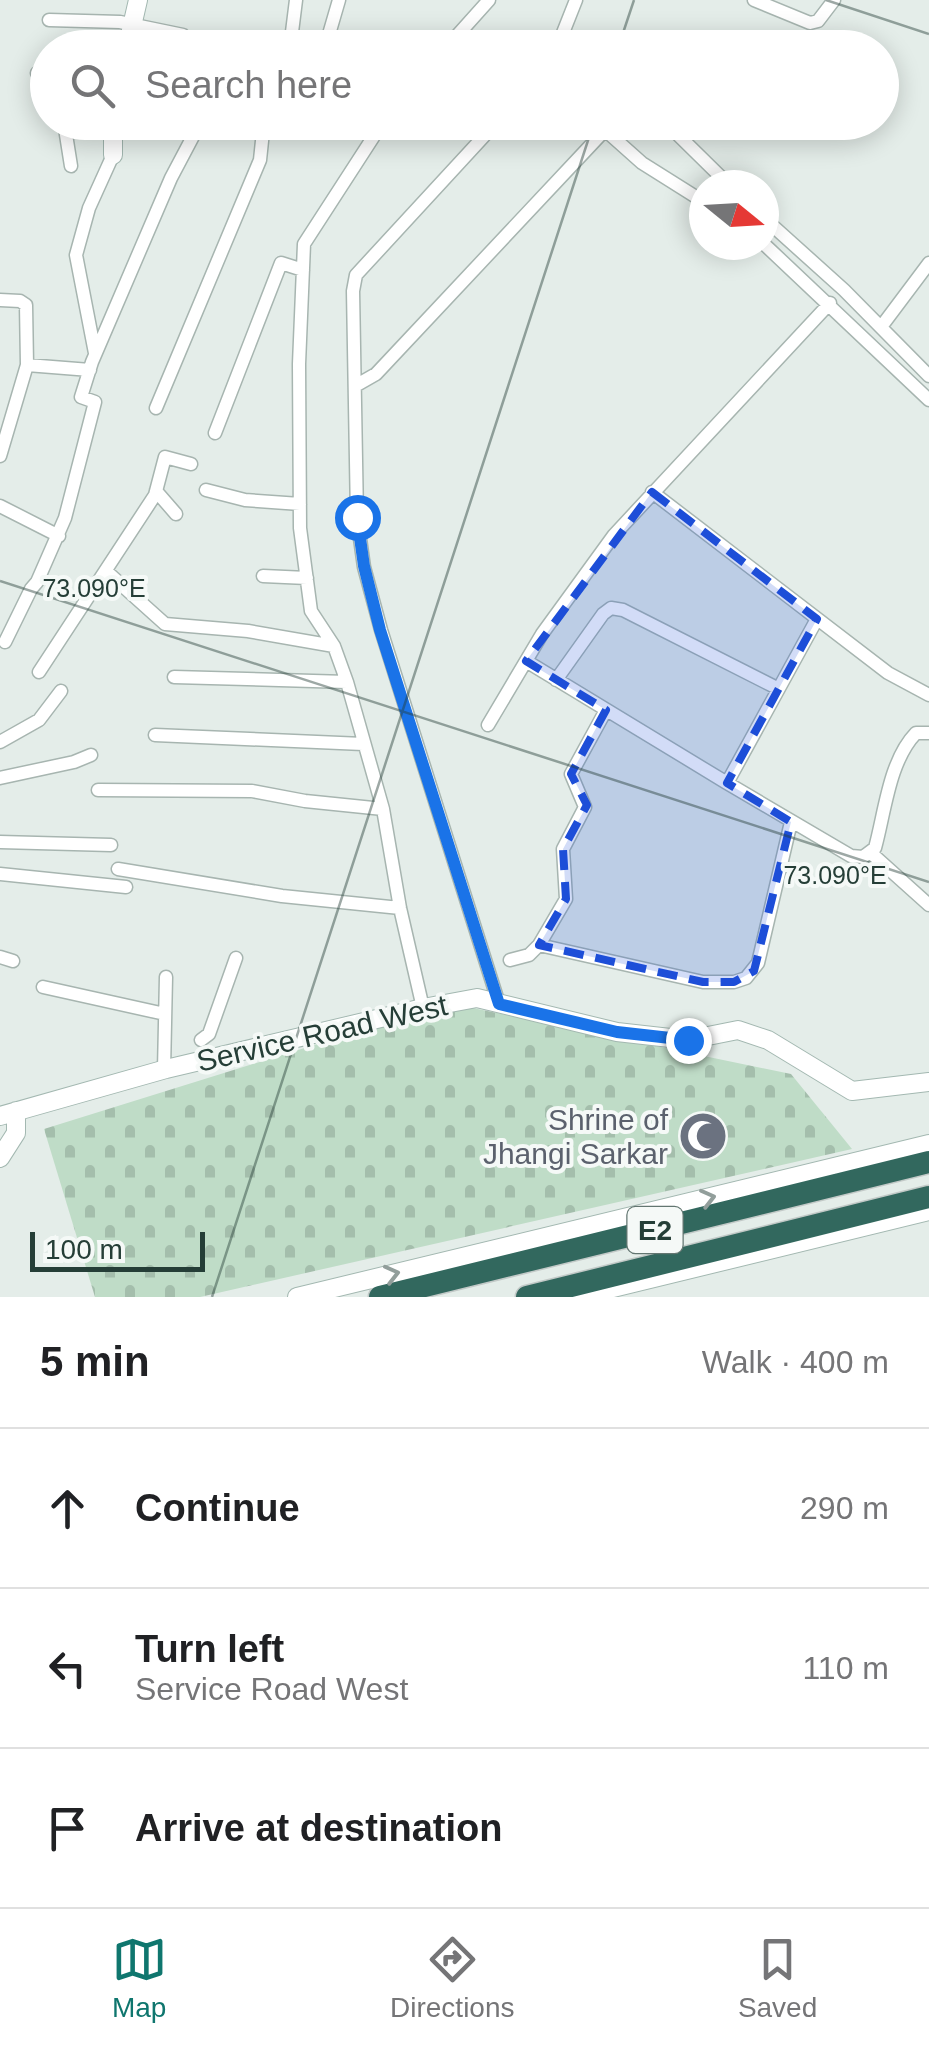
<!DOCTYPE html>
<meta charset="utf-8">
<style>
body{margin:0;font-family:Arial,sans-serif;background:#f2f2f2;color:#202124}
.compass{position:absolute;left:689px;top:170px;width:90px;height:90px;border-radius:50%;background:#fff;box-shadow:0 5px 25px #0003;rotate:108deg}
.scale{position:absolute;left:30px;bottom:25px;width:175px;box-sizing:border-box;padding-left:10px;border:5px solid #253e37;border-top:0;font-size:28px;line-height:35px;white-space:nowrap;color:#253e37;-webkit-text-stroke:8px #f5f9f7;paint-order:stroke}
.stop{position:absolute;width:30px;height:30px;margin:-22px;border:8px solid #1a73e8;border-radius:50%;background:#fff}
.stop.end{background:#1a73e8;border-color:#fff;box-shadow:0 2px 10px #0008}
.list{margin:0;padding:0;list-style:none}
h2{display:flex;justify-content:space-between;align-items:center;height:130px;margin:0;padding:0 40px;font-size:42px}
h2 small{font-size:32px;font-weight:400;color:#757577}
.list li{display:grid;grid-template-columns:65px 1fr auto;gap:30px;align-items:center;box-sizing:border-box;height:160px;padding:0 40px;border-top:2px solid #e0e0e0}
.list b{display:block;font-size:38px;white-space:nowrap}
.list p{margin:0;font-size:32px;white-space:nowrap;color:#757577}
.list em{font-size:32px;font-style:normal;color:#757577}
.icon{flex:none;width:55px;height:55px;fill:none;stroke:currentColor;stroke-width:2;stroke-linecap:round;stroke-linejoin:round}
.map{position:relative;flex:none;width:929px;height:1297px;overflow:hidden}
.search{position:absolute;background:#fff;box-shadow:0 5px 25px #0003;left:30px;right:30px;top:30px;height:110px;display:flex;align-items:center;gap:25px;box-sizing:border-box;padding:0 35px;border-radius:55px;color:#757577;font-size:38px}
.sheet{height:610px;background:#fff}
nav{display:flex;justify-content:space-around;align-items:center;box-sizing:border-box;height:140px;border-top:2px solid #e0e0e0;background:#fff;font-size:28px;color:#757577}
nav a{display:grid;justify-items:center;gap:5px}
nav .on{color:#0f766e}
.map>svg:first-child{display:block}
.cemetery{fill:url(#cemetery-stones)}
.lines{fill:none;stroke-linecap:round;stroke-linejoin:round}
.street-casing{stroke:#a7b5b0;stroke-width:15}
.secondary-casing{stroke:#a3b8b1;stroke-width:20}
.highway-casing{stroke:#c2c9c7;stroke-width:25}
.street{stroke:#fff;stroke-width:12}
.secondary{stroke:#fff;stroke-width:18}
.highway{stroke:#32685e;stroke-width:22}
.oneway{stroke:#929e9b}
.route{stroke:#1a73e8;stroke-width:12}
.marked{fill:#1d4ed8;fill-opacity:0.2;stroke:#1d4ed8;stroke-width:8;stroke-dasharray:20 12;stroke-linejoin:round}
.ticks{fill:none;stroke:#253e37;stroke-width:2.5;stroke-opacity:0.45}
.labels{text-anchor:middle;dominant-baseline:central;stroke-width:8;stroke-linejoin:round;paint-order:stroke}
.shield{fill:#f5f9f7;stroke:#637671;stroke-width:2.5}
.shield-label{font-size:28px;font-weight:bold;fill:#253e37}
.street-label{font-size:30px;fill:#253e37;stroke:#f5f9f7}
.worship-label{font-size:30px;fill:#5b616d;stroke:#f5f9f7;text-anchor:end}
.ticks-label{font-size:25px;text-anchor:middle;fill:#253e37;stroke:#f5f9f7;stroke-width:8;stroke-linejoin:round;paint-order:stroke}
</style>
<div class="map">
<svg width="929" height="1297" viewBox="0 0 929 1297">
<defs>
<pattern id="cemetery-stones" width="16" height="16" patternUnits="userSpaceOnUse" patternTransform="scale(2.5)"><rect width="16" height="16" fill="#bfdcc7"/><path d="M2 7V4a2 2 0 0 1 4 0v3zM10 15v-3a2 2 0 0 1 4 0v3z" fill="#a4beac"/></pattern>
</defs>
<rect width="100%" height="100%" fill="#e4ede9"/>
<path class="cemetery" d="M449,1003L791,1074L852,1149L200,1297H95L44,1129Z"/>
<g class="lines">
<g class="street-casing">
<path id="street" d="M754,0L810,23L818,21L834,0
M49,20L120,22L183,35
M290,48L296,0
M325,48L339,0
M446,48L489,0
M557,48L576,0
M37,73H48
M64,122L71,166
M383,122L304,244L299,364L300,528L311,611L334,646L347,682L383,809L400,908L423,1008
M497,122L356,275L353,291L357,517L364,567L381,630L499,1004
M596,122L642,163L704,202
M665,122L729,185
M764,218L844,290L929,376
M764,244L929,400
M0,300L20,301L26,305L27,365L0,456
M881,327L929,263
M95,353L76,255L89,208L113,155
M27,365L90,370
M355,386L376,374L605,130
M156,408L260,160L264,122
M215,433L281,263L303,270
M206,490L245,500L300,504
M156,491L176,514
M652,492L888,673L929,695
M0,506L59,536
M106,571L165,624L248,631L334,646
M263,576L307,578
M817,619L727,783L851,856L863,857L875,848C885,812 889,761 916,733H929
M5,642L31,589L37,582L65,518L95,402L81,397L92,362L171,178L199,125
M526,661L727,783
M39,672L155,495L165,457L191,464
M174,677L347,682
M556,680L603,614L611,608L623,610L777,688
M488,725L542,634L614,535L830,303
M155,735L363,744
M0,742L39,720L61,691
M0,778L74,762L91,755
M98,790L252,791L305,801L383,809
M0,842L111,845
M871,853L929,905
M118,869L282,896L400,908
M0,874L126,887
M539,945L703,982H734L746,978L758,963L791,822
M0,957L13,961
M510,960L529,955L539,945L566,899L563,849L585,807L571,774L606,710
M43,987L165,1014
M201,1040L209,1034L236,958
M164,1070L166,977"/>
</g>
<g class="secondary-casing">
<path id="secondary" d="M127,48L138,0
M113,122V155
M0,1116L166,1069L423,1008L477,998L617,1032L688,1040L738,1030L768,1040L852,1091L929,1082
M0,1158L16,1133V1111
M297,1297L929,1144
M576,1297L929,1211"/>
</g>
<g class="highway-casing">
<path id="highway" d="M380,1297L929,1162
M527,1297L929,1197"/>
</g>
<use href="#street" class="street"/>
<use href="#secondary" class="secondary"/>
<use href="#highway" class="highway"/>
</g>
<defs><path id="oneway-chevron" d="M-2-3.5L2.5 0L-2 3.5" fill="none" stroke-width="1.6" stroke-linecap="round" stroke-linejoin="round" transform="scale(2.5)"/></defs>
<g class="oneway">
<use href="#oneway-chevron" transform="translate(708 1198) rotate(-14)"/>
<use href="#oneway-chevron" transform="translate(392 1274) rotate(-14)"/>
</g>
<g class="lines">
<path class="route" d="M357,517L364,566L380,630L499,1004L617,1032L688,1040"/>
</g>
<path class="marked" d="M652,492L817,619L727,783L791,822L754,971L734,982H703L539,945L566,899L563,849L587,805L571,774L606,710L526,661Z"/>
<path class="ticks" d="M826,0L929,34M618,48L634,0M0,581L929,882M212,1297L594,122"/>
<defs>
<g id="mosque-disc" transform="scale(2.5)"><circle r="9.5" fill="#6b7280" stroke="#f5f9f7"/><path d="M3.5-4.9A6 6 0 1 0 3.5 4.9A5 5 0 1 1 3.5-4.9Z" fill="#fff"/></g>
</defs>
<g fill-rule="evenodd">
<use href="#mosque-disc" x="703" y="1136"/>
</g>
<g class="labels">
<rect class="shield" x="627.5" y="1207" width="55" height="46" rx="8"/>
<g class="shield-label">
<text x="655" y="1230">E2</text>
</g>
<g class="street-label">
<text transform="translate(322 1033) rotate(-13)">Service Road West</text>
</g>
<g class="worship-label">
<text x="668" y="1119">Shrine of<tspan x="668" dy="34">Jhangi Sarkar</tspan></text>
</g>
</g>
<g class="ticks-label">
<text x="94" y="597">73.090°E</text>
<text x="835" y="884">73.090°E</text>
</g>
</svg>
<svg class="compass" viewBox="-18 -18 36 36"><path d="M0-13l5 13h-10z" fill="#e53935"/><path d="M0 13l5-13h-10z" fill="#757577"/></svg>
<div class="scale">100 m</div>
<div class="stop" style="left:357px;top:517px"></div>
<div class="stop end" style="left:688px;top:1040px"></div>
<div class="search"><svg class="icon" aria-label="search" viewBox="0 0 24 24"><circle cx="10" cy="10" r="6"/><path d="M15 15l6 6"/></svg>Search here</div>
</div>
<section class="sheet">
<h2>5 min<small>Walk · 400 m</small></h2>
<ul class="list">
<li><svg class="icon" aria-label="ahead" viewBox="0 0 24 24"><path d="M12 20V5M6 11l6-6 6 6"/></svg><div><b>Continue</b></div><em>290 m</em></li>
<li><svg class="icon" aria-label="left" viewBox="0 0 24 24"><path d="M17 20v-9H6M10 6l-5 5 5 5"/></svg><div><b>Turn left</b><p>Service Road West</p></div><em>110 m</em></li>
<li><svg class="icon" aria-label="arrive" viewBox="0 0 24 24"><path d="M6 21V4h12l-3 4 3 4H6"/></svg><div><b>Arrive at destination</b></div></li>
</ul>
</section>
<nav>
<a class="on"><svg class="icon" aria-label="map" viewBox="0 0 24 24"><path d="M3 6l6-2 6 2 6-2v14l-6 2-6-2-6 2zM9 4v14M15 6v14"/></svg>Map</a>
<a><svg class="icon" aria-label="directions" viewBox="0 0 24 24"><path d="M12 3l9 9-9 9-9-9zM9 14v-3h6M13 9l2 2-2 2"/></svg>Directions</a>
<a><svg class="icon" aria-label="saved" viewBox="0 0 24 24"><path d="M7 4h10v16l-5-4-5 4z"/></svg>Saved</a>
</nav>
